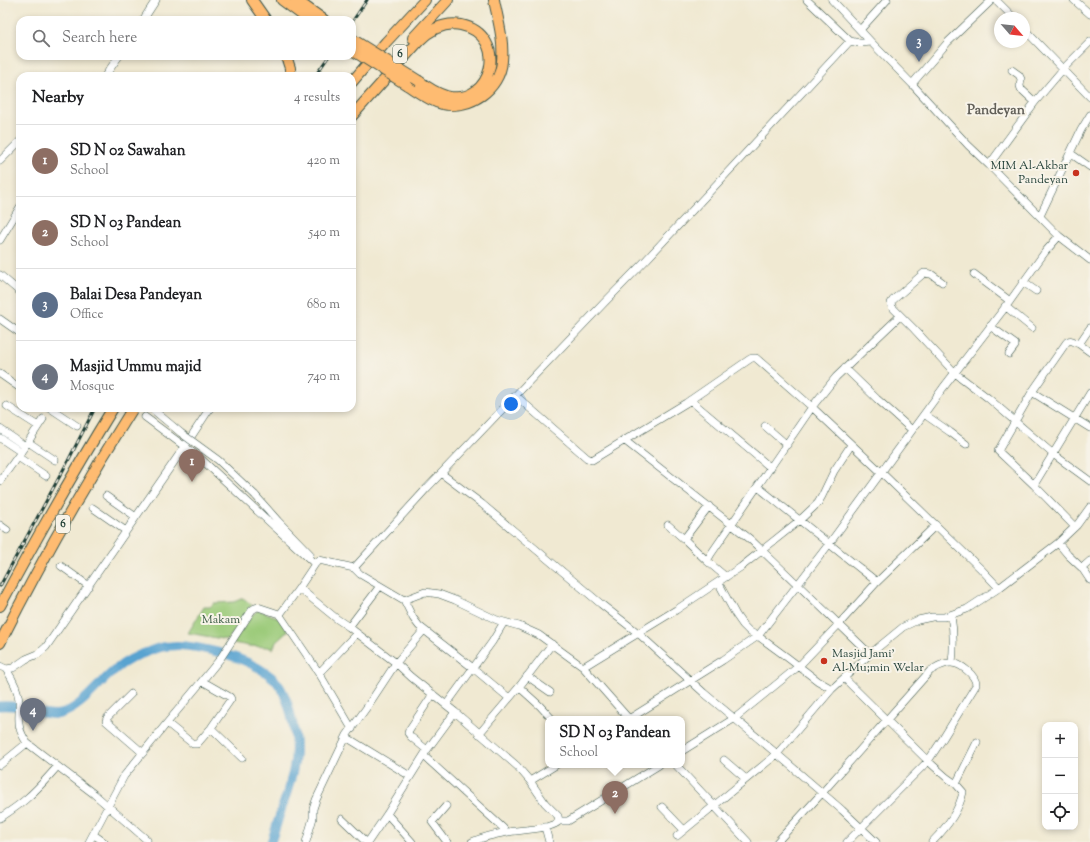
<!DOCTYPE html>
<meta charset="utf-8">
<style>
body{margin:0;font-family:"Sorts Mill Goudy",serif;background:#f6f6f6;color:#202124}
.controls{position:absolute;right:12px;bottom:12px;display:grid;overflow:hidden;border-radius:8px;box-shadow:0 2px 6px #0003}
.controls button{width:36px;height:36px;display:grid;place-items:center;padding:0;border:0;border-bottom:1px solid #e0e0e0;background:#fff;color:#202124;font:20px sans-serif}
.compass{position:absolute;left:994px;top:12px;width:36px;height:36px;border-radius:50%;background:#fff;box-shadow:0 2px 6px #0003;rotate:118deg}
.you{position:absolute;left:511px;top:404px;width:14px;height:14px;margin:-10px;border:3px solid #fff;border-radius:50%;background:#1a73e8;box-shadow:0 0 0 6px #1a73e833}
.badge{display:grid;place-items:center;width:26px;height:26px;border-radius:50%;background:#b45309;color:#fff;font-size:13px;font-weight:700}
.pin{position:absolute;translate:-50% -33px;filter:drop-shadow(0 1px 2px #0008)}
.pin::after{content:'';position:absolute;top:21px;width:14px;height:12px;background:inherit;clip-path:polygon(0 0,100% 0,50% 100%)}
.popup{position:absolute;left:545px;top:716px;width:140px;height:52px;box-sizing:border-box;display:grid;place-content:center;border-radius:8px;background:#fff;filter:drop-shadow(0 1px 3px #0005);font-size:13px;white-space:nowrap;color:#757577}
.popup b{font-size:15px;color:#202124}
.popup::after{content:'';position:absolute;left:50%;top:100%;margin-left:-8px;border:8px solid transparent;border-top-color:#fff}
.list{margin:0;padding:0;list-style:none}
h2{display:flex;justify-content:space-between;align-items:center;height:52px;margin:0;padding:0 16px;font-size:17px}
h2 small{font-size:13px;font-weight:400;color:#757577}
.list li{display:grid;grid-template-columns:26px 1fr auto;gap:12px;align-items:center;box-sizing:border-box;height:72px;padding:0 16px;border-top:1px solid #e0e0e0}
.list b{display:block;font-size:15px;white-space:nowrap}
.list p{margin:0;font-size:13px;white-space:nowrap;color:#757577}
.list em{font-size:13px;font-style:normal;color:#757577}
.icon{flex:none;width:22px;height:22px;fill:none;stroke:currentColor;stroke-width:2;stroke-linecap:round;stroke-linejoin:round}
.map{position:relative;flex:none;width:1090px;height:842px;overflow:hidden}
.search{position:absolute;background:#fff;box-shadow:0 2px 6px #0003;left:16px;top:16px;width:340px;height:44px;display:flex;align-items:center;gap:10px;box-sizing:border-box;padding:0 14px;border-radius:12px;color:#757577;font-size:15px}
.panel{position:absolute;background:#fff;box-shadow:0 2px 6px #0003;left:16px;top:72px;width:340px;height:340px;border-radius:12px}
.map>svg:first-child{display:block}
.green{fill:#9ccb7a;stroke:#5e8457}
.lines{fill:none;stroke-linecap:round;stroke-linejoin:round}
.river{stroke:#58a3d0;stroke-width:9}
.minor-casing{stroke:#3e574c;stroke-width:8}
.highway-casing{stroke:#3e574c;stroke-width:12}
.minor{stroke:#fff;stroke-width:7}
.highway{stroke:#febb71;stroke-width:10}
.rail-casing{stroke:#1f3d34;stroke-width:3}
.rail{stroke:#f7f3e8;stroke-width:1.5;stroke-dasharray:4.5;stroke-linecap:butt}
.minor-bridge-casing{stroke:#3e574c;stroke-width:8;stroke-linecap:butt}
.highway-bridge-casing{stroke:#3e574c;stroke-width:12;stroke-linecap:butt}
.minor-bridge{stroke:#fff;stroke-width:7}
.highway-bridge{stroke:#febb71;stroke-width:10}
.poi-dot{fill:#c8321e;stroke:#f7f3e8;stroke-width:1.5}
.labels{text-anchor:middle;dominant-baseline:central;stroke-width:4;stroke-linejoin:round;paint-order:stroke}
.shield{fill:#f7f3e8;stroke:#60746a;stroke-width:1}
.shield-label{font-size:11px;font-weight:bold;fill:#1f3d34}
.poi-label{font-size:12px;fill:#1f3d34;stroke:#f7f3e8;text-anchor:end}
.park-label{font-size:12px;fill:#385942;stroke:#f7f3e8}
.quarter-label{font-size:14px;font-weight:bold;fill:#626059;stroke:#f7f3e8}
</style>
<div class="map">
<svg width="1090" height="842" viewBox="0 0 1090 842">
<rect width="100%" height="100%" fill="#f7f3e8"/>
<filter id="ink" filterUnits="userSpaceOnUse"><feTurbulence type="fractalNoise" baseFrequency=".025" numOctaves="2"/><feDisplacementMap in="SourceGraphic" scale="8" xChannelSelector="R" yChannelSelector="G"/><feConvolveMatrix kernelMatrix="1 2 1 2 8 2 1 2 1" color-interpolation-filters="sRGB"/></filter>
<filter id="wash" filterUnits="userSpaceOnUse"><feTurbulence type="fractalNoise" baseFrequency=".012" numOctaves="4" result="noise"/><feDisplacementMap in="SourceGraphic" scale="16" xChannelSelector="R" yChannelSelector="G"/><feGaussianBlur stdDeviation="0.9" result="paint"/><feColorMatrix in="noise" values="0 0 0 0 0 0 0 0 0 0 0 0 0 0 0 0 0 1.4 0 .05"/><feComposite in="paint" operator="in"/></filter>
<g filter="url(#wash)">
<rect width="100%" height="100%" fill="#f0e9d2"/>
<path class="green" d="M243,598L252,605L234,633L231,635L228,640L188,633L204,607H210L214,603L234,602Z
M258,610L277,617L288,631L276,642L273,649L268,647L249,646L233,643L252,615Z"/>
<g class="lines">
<path class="river" d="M0,706C10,705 21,707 30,710C39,712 50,716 60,714C82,708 98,683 116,669C126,660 138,655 150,651C157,648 164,646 171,646C187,644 209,650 225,654C242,659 259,666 273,678C290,694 297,736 295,758C294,772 289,786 285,799C280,813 276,828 271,842"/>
</g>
</g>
<g filter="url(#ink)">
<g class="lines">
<g class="minor-casing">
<path id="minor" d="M807,0L850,41L859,43L871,42L912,84L968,145L989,165L1059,236L1090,260
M832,0L871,42
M996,0L1014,18
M1074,0L1090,14
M143,20L156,0
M1024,29L1090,97
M860,30L887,0
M1012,70L1019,75L1021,79L1020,86L1021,89L1035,102
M105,76L119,56
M912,84L948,42L992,0
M1070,153L1090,167
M0,161L20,141
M989,165L1035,102L1063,69L1090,42
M1040,216L1081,130L1090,115
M0,240L20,207
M974,274L1010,301
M0,275L20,292
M942,282L931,274L924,273L893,300L891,303L892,307L914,329L955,373L988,398L1053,454L1090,481
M1023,282L1036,291
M1005,306L1032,328
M0,319L20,333
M990,326L1015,344V346L1009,354
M1090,328L1079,344L1090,352
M845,368L877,399L912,430
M0,374L20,388
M1032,392L1090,428
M516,396L587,458L592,460L686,403L750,359L752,358H756L812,407L882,473L981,569L999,588L1058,543L1077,525L1090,507
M690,400L771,468
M7,406L38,426
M50,408L77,426
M924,414L950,432L966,444
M145,417L200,458L315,564
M765,426L787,445
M0,429L25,446
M0,438L21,452
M624,440L750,539L870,654
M28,442L55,460
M18,457L46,476
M442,474L482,504L601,604L638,633L704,693L777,754L842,810L876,842
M0,481L28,442L43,419
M1034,485L1090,393
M758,487L877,582
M255,495L278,521L310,554
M106,496L136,517
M93,508L126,531
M0,525L7,530
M668,525L684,539
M1075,527L1034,485L998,451L1032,392L1066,343C1070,338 1074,342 1079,344
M1058,543L1068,555L1082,568L1090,580
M707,561L684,539L709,506
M61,566L89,586
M354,568L427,488L603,304L647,259L850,41
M1082,568L1090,561
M726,577L707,561L711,554L812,407L836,377L900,316
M718,582L736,615L743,625L750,632L758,636L788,658L818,681L832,689
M404,600L425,592L439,594L455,600L497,620L519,626L539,635L583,667L629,719
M279,614L319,673L352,729
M951,615C954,633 954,645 952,663
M349,627L380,586
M0,666L6,669L13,668L26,659L38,654L46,647L185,446L210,408
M583,667L676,610L718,582L741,567L800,520L818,503L822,496L834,471L851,445
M6,669C12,678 18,689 19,701C20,720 15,725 27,743L94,794L147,840
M319,673L357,633
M527,676L550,692
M844,678L928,761L946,777L956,784L963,792C959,812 946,828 932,842
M519,687L540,706L552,719
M131,694L107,718L106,721L143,753
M509,698L473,668L419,626L413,618L404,600L360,574L354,568L319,560L315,564L299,588L337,619L349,627L396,663L411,677L455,712L517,766L530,781L545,803L558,816L559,821
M446,705L492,642L504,622
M629,719L723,660L758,636L829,544L943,388L1010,301L1045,252L1059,236
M167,723L193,744H197L198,743L211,728L231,699L230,697L202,681
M211,728L242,758
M479,734L519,687L552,644
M346,737L410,776
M427,750L411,737L408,733L409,730L433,694
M682,751L735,718L799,666L839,624L877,582L936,525
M424,756L503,828L506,832
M724,760L746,779
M0,765L27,743
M676,765L748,842
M530,781L556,765
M956,784L977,742
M446,806L432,822L447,842
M662,807L684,830
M387,814L412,842
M0,818C9,812 18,806 26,799C38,789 47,778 57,767
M342,819L366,842
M545,827L549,842
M677,836L777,754L832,689L870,654L903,627L918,620L932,617H944L967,609L999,588
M97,837L104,842
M89,842L124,776L167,723L202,681L220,659L252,610L255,608L258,607L279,614L281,613L299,588
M306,842L313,818V809L316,800L347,735L367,707L396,663L424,630
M368,842L387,814L427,750L455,712
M472,842C483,837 496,834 508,832C519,830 554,829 559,821H568L659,765
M777,842L822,793L930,671C937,667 942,663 951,663C960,663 976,675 976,685L942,740L928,761L847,842"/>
</g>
<g class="highway-casing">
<path id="highway" d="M252,0L266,20
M282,0L309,20
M296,0L324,20
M413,38L448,0
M286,56L290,68V76
M352,82L386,42L425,0
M407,85C418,92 430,101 442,104C470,110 500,89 502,61C504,40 498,20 494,0
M352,116L419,41C430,30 444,22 461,25C510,35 493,108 446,96C436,93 427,87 419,81
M0,606C36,539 73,473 113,408
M0,643C40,563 85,484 133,408"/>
</g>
<use href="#minor" class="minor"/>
<use href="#highway" class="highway"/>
<g class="rail-casing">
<path id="rail" d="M352,22L367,0
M315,76L329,56
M0,586L68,461L95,408"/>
</g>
<use href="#rail" class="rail"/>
<g class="minor-bridge-casing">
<path id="minor-bridge" d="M151,408L181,433L218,460L255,495"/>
</g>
<g class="highway-bridge-casing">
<path id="highway-bridge" d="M352,39L419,81
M352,50L407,85"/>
</g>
<use href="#minor-bridge" class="minor-bridge"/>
<use href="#highway-bridge" class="highway-bridge"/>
</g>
</g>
<g class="poi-dot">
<circle cx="1076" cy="173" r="4"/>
<circle cx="824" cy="661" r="4"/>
</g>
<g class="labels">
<g class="shield">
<rect x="393" y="45" width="14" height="18" rx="3"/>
<rect x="56" y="515" width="14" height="18" rx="3"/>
</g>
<g class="shield-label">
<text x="400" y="54">6</text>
<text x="63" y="524">6</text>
</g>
<g class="poi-label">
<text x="1068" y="166">MIM Al-Akbar<tspan x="1068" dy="14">Pandeyan</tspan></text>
<text x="832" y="654" text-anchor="start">Masjid Jami'<tspan x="832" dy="14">Al-Mu;min Welar</tspan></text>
</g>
<g class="park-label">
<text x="221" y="620">Makam</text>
</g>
<g class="quarter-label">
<text x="996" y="111">Pandeyan</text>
</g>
</g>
</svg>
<div class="controls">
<button>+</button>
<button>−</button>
<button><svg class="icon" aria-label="locate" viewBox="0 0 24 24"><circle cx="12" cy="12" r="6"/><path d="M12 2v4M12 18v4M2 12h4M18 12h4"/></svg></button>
</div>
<svg class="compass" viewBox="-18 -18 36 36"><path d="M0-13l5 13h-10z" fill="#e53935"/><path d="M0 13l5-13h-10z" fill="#757577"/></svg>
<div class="you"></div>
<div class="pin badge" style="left:192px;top:482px;background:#8d6e63">1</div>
<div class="pin badge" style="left:615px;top:814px;background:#8d6e63">2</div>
<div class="popup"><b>SD N 03 Pandean</b>School</div>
<div class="pin badge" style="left:919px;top:62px;background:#5c6f8a">3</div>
<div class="pin badge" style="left:33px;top:731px;background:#6b7280">4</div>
<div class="search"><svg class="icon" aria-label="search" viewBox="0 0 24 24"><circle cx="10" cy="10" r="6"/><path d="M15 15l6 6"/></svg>Search here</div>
<section class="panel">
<h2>Nearby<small>4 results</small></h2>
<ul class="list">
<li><span class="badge" style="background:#8d6e63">1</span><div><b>SD N 02 Sawahan</b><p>School</p></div><em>420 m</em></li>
<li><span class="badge" style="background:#8d6e63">2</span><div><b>SD N 03 Pandean</b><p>School</p></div><em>540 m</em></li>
<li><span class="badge" style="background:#5c6f8a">3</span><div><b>Balai Desa Pandeyan</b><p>Office</p></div><em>680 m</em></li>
<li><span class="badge" style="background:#6b7280">4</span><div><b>Masjid Ummu majid</b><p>Mosque</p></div><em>740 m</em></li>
</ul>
</section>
</div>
